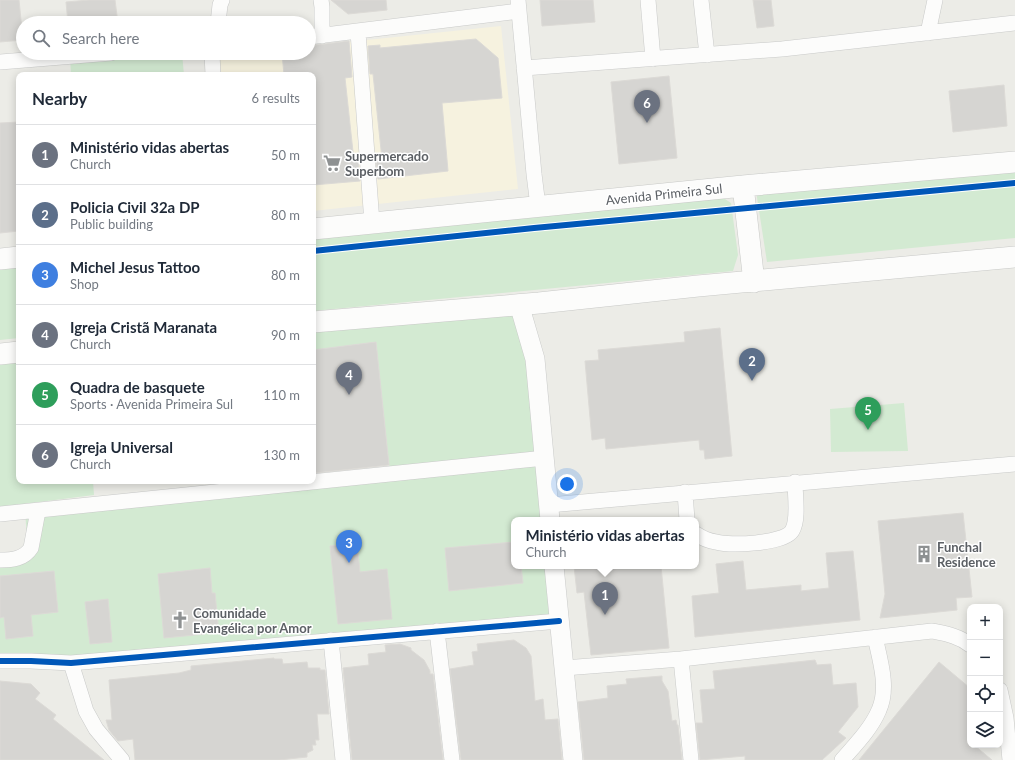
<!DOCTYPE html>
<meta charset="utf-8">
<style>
body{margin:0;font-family:Lato,sans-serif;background:#f2f2f3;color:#1f2937}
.controls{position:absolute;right:12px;bottom:12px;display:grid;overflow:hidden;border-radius:8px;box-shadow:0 2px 10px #0003}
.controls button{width:36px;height:36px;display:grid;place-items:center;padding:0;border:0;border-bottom:1px solid #e0e1e3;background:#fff;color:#1f2937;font:20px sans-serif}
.you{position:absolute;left:567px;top:484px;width:14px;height:14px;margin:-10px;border:3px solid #fff;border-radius:50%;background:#1a73e8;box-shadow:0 0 0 6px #1a73e833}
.badge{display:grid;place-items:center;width:26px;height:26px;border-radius:50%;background:#1a73e8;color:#fff;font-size:13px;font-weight:700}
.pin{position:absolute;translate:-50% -33px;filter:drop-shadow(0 1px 2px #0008)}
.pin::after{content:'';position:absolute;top:21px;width:14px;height:12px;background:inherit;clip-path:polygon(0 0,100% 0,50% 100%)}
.popup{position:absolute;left:511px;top:517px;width:188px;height:52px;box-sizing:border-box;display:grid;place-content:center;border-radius:8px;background:#fff;filter:drop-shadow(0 1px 3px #0005);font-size:13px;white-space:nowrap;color:#747a83}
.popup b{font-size:15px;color:#1f2937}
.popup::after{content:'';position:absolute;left:50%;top:100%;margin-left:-8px;border:8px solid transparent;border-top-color:#fff}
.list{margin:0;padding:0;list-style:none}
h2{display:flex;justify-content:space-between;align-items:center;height:52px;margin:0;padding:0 16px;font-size:17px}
h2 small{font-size:13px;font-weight:400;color:#747a83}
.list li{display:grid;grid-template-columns:26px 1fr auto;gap:12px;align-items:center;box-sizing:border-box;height:60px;padding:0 16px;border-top:1px solid #e0e1e3}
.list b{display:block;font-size:15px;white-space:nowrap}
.list p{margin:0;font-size:13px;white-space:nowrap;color:#747a83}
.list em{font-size:13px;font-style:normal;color:#747a83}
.icon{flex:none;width:22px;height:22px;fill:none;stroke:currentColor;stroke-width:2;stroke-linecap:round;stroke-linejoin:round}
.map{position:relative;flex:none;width:1015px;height:760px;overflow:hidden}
.search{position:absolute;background:#fff;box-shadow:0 2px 10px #0003;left:16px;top:16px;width:300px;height:44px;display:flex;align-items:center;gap:10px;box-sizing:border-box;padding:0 14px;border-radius:22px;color:#747a83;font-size:15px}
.panel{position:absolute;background:#fff;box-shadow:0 2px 10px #0003;left:16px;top:72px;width:300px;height:412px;border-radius:8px}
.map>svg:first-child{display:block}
.commercial{fill:#f6f2df}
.green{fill:#d3ead2}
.building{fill:#d6d5d2;stroke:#dcdad6}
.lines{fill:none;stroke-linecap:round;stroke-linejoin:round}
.minor-casing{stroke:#c9cac9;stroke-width:16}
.tertiary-casing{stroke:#c9cac9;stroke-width:20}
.secondary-casing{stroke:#c8c9c7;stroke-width:22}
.minor{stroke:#fcfcfb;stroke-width:15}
.tertiary{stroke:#fcfcfb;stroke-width:19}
.secondary{stroke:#fcfcfb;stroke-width:21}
.cycleway-casing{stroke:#fff;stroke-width:8}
.cycleway{stroke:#0057b8;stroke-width:6}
.labels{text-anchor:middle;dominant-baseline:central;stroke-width:3;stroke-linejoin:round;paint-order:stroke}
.poi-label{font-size:13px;font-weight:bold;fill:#5c6065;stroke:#fff;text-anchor:start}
.street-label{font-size:13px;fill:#5c6065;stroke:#fff}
</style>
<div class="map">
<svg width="1015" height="760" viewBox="0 0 1015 760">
<rect width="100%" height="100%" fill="#ecece7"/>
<path class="commercial" d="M501,26L518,189L313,211V75H215L213,56L242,53H309V46Z"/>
<path class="green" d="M116,53H182L184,75H71L70,57Z
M1015,169V238L767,262L756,191Z
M722,197L731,203L738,255L733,271L313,311V237Z
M19,266V338L0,340V267Z
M531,302L552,520H514V566H554L557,618L0,662V553L28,550L25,512L215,487V481H313V464L315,481L390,473L376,342L313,350V322Z
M19,352V481H93L94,495L0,507V354Z
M904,403L908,451L831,452L830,409Z"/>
<path class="building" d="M0,0H19L23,40L0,42Z
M89,0H115L118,23H68L66,2Z
M331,0H386L387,10L348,14Z
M540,0H593L595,22L542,26Z
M753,0H771L774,26L757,28Z
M476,39L498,58L502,98L442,103L448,171L378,179L376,159H382L373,74H370L368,46L380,45V48Z
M349,41L352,77L345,78L354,161L358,160L360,181L313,185V75H284L282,53H309V46Z
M669,76L677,158L619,164L611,82Z
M1004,85L1007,126L953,132L949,91Z
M19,122V231L0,233V123Z
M720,328L732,456L705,459L704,450H700L699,440L606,449L605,438L592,440L585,361L599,360L598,350L685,342L684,332Z
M376,342L389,465L314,473L313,350Z
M963,513L972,597L956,598L957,610L880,618L885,594L878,521Z
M514,542V566H521L523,583L449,591L445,548Z
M357,543L360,572L387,569L392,619L338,624L330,546Z
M853,551L860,620L695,637L692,596L719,593L716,564L743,561L746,590L801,585V591L829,588L826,553Z
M574,566H661L669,648L591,655L584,592L577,593Z
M210,568L212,593H215L218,624L204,626L205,634L164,638L158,574Z
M54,571L58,612L31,615L33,636L6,639L4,617L0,618V576Z
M108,599L112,642L90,644L85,602Z
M514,640L526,648L531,656L535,701L543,699L545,720L558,719L562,760H461L450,669L474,665L472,652L478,651L477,644Z
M400,644L411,648V650L424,660L430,671V674H433L443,760H352L343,668L369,665L368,654L386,652L385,645Z
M274,658V659H282L283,664L307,662L308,668H320V670H325L329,714H317L319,740H315L316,745H312L313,750L307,753V757L279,760H135L133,739L118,741L109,730L106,720H112L109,680L179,673L191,670V666Z
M815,660L817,665L831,664L833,685L856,683L858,707L838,732L846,738L822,760H745V756L700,760L696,723H703L700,690L715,689L713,671Z
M939,662L970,688V745H974L992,760H859Z
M662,676V681L668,691L672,721L676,720L677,725H678L682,760H584L578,702L608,698L607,686L627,684L626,679Z
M0,681L31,684L40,693L35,699L56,715L53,719L104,760H0Z"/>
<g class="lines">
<g class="minor-casing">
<path id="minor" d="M321,0L322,7V36
M518,0L534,174L538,206
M648,0L653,59
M701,0L707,55
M218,23L220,5L222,0
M358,32L372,223
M928,33L935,0
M309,37L519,11
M212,53L213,75
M0,62L111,53
M524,68L782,49L1015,23
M685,492L687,520
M549,505L1015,464
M0,514L545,458
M696,534C702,538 709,541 716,542C730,546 783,544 792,531C799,520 795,495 795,482
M0,560C12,560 24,559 31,548L38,511
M437,631L452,760
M331,640L343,760
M681,659L691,760
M0,661H31L71,663L559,621
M71,663L86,711L96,729L122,760
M564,668L681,659L932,631C947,634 959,636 970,645
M1000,690L1006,718L1010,760
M842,760C855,745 871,729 879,710C889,688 880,660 875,637"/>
</g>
<g class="tertiary-casing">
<path id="tertiary" d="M519,304L535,359L550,520
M554,566L573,760"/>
</g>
<g class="secondary-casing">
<path id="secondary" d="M743,186L754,282
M313,229L743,186L1015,162
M0,259L19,257
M313,322L539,303L698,286L1015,257
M0,354L19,352"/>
</g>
<use href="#minor" class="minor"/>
<use href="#tertiary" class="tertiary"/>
<use href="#secondary" class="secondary"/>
<g class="cycleway-casing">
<path id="cycleway" d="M313,251L534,228L1015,183
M0,661H31L71,663L559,621"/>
</g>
<use href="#cycleway" class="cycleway"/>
</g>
<defs>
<g id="supermarket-bare" transform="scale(1.38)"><path d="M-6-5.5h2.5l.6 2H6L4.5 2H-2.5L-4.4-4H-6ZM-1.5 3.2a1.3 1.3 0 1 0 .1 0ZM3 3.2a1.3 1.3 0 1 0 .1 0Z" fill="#8e9192" stroke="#fff" stroke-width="2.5" paint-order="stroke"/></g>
<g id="building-bare" transform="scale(1.38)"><path d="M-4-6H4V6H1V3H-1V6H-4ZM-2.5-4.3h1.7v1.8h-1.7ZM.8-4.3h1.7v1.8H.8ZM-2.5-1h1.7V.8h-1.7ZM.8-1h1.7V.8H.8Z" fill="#8e9192" stroke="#fff" stroke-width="2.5" paint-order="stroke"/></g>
<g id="church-bare" transform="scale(1.38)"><path d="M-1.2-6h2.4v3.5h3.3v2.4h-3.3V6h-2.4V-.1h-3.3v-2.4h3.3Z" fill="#8e9192" stroke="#fff" stroke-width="2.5" paint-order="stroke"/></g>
</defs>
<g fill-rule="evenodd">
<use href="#supermarket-bare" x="332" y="163"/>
<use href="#building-bare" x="924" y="554"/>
<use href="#church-bare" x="180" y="620"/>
</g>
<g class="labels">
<g class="poi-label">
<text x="345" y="156">Supermercado<tspan x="345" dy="15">Superbom</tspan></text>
<text x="937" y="547">Funchal<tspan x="937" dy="15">Residence</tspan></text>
<text x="193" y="613">Comunidade<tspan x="193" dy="15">Evangélica por Amor</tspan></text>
</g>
<g class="street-label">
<text transform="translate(664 194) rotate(-6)">Avenida Primeira Sul</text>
</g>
</g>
</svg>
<div class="controls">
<button>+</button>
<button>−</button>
<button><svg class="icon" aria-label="locate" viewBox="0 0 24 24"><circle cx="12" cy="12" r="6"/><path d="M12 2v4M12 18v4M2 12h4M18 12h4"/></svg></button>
<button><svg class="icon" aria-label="layers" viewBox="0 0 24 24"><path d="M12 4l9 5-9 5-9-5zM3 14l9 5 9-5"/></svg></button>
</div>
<div class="you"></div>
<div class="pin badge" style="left:605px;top:615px;background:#6b7280">1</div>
<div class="popup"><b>Ministério vidas abertas</b>Church</div>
<div class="pin badge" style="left:752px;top:381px;background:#5c6f8a">2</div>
<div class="pin badge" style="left:349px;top:563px;background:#3f7fe0">3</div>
<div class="pin badge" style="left:349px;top:395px;background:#6b7280">4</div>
<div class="pin badge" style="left:868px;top:430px;background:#2e9e5b">5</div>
<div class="pin badge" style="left:647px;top:123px;background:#6b7280">6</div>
<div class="search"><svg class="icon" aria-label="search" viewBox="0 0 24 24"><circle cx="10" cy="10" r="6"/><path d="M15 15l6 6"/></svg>Search here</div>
<section class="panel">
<h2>Nearby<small>6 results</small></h2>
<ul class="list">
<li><span class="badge" style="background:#6b7280">1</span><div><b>Ministério vidas abertas</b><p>Church</p></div><em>50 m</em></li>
<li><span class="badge" style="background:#5c6f8a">2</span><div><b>Policia Civil 32a DP</b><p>Public building</p></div><em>80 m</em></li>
<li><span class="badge" style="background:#3f7fe0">3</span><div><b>Michel Jesus Tattoo</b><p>Shop</p></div><em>80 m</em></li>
<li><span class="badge" style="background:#6b7280">4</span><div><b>Igreja Cristã Maranata</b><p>Church</p></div><em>90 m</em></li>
<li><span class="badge" style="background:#2e9e5b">5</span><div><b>Quadra de basquete</b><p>Sports · Avenida Primeira Sul</p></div><em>110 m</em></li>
<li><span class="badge" style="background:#6b7280">6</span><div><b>Igreja Universal</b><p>Church</p></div><em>130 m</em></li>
</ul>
</section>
</div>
